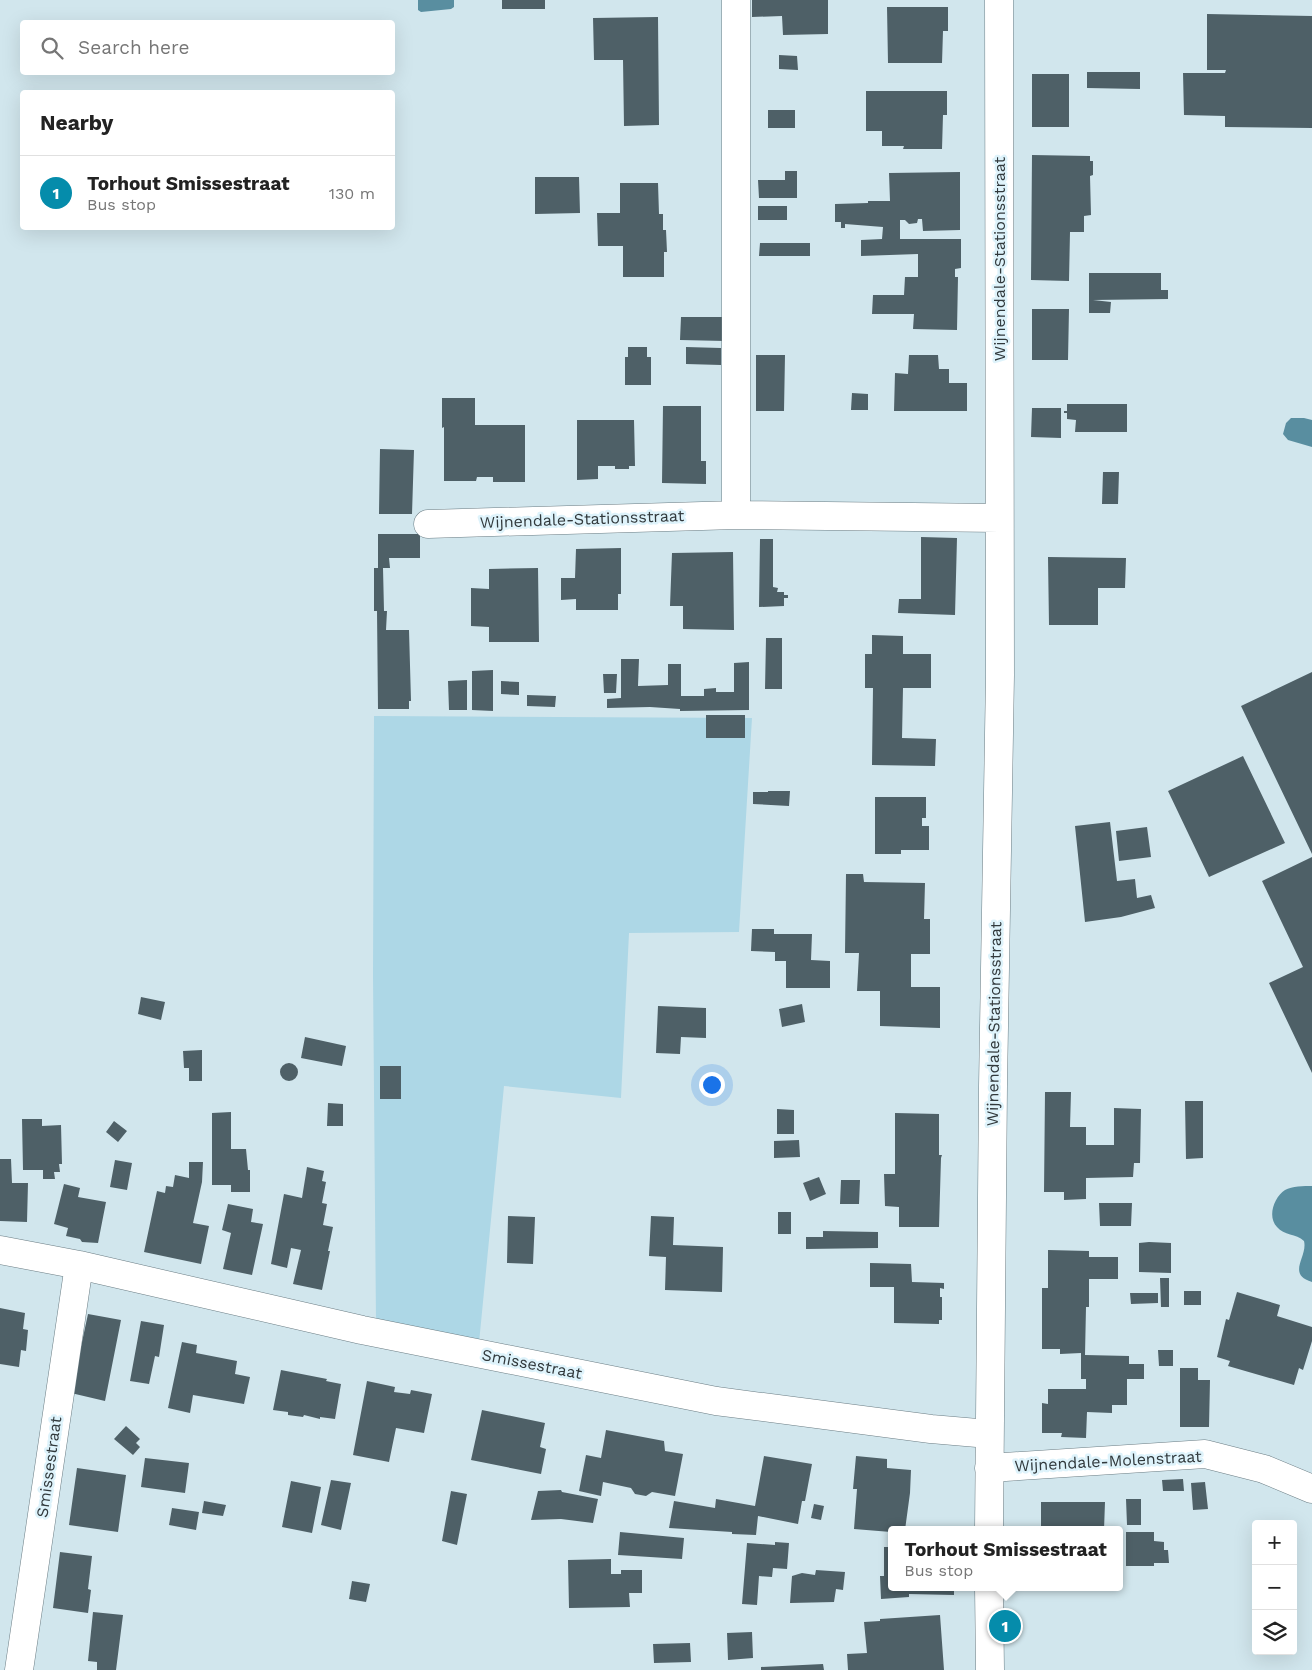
<!DOCTYPE html>
<meta charset="utf-8">
<style>
body{margin:0;font-family:"Work Sans",sans-serif;background:#f6f6f6;color:#222}
.controls{position:absolute;right:15px;bottom:15px;display:grid;overflow:hidden;border-radius:5px;box-shadow:0 5px 20px #0002}
.controls button{width:45px;height:45px;display:grid;place-items:center;padding:0;border:0;border-bottom:1px solid #e0e0e0;background:#fff;color:#222;font:25px sans-serif}
.you{position:absolute;left:711px;top:1084px;width:18px;height:18px;margin:-12px;border:4px solid #fff;border-radius:50%;background:#1a73e8;box-shadow:0 0 0 8px #1a73e833}
.badge{display:grid;place-items:center;width:32px;height:32px;border-radius:50%;background:#058cab;color:#fff;font-size:16px;font-weight:700}
.pin{position:absolute;translate:-50% -50%;border:2px solid #fff;box-shadow:0 1px 5px #0006}
.popup{position:absolute;left:888px;top:1526px;width:235px;height:65px;box-sizing:border-box;display:grid;place-content:center;border-radius:5px;background:#fff;filter:drop-shadow(0 1px 4px #0005);font-size:16px;white-space:nowrap;color:#767676}
.popup b{font-size:19px;color:#222}
.popup::after{content:'';position:absolute;left:50%;top:100%;margin-left:-10px;border:10px solid transparent;border-top-color:#fff}
.list{margin:0;padding:0;list-style:none}
h2{display:flex;justify-content:space-between;align-items:center;height:65px;margin:0;padding:0 20px;font-size:21px}
h2 small{font-size:16px;font-weight:400;color:#767676}
.list li{display:grid;grid-template-columns:32px 1fr auto;gap:15px;align-items:center;box-sizing:border-box;height:75px;padding:0 20px;border-top:1px solid #e0e0e0}
.list b{display:block;font-size:19px;white-space:nowrap}
.list p{margin:0;font-size:16px;white-space:nowrap;color:#767676}
.list em{font-size:16px;font-style:normal;color:#767676}
.icon{flex:none;width:28px;height:28px;fill:none;stroke:currentColor;stroke-width:2;stroke-linecap:round;stroke-linejoin:round}
.map{position:relative;flex:none;width:1312px;height:1670px;overflow:hidden}
.search{position:absolute;background:#fff;box-shadow:0 5px 20px #0002;left:20px;top:20px;width:375px;height:55px;display:flex;align-items:center;gap:12px;box-sizing:border-box;padding:0 18px;border-radius:5px;color:#767676;font-size:19px}
.panel{position:absolute;background:#fff;box-shadow:0 5px 20px #0002;left:20px;top:90px;width:375px;height:140px;border-radius:5px}
.map>svg:first-child{display:block}
.green{fill:#add7e6}
.water{fill:#598ea0}
.building{fill:#4e6067}
.lines{fill:none;stroke-linecap:round;stroke-linejoin:round}
.minor-casing{stroke:#6b7d84;stroke-width:29}
.minor{stroke:#fff;stroke-width:28}
.labels{text-anchor:middle;dominant-baseline:central;stroke-width:5;stroke-linejoin:round;paint-order:stroke}
.street-label{font-size:16px;fill:#31393c;stroke:#def3fb}
</style>
<div class="map">
<svg width="1312" height="1670" viewBox="0 0 1312 1670">
<rect width="100%" height="100%" fill="#d1e6ed"/>
<path class="green" d="M374,716L752,718L739,932L629,933L621,1098L504,1086L479,1343L376,1322L373,976Z"/>
<path class="water" d="M418,0H454V7L451,9L421,12L418,10Z
M1291,418H1304L1312,420V447L1288,440L1283,434L1286,423Z
M1312,1186V1282C1286,1274 1308,1257 1304,1241C1296,1233 1284,1236 1277,1227C1267,1217 1274,1197 1285,1190C1292,1186 1304,1186 1312,1186Z"/>
<path class="building" d="M502,0H545V9H502Z
M752,0H828V34L783,35L782,16L752,17Z
M887,7H948V31H943L942,63H888Z
M1207,14L1312,16V128L1225,127V116L1184,115L1183,73H1225L1226,70H1207Z
M658,17L659,125L624,126L623,60H594L593,18Z
M779,55L797,56L798,70L779,69Z
M1087,72H1140V89L1087,88Z
M1032,74H1069V127H1032Z
M866,91H947V115H943L942,149H903L904,146H882V131H866Z
M768,110H795V128H768Z
M1032,155L1090,156V161H1093V175L1090,176L1091,215L1084,216V232H1070L1069,281L1031,280Z
M785,171H797V198H759L758,180H785Z
M960,172V230L923,231L922,219H918L917,223L909,224L905,220H900V239H961V268L955,269V277H958L957,330L913,329L914,314H872L873,295H904L905,277H918V254L861,256V240L882,239L883,227L845,224V228H841V222H835V204L868,203V201H890L889,173Z
M535,177H579L580,213L535,214Z
M620,183H658L659,214H663V230H666L667,252H664V277H623V246H598L597,213H620Z
M758,206H787V220H758Z
M760,243H810V256H759Z
M1089,273H1161V290H1168V299L1093,300L1111,302L1110,313H1089Z
M1032,309H1069L1068,360H1032Z
M681,317H726L725,341L680,340Z
M628,347H647V357H651V385H625V357H628Z
M686,347L721,348V365L686,364Z
M756,355H785L784,411H756Z
M909,355H938L939,369H949V383H967V411H894L895,373L908,374Z
M852,393L868,394V410H851Z
M442,398H475V425H525V482H493V477H477L476,481H444V427L442,428Z
M1067,404H1127V432H1075L1076,420L1067,419V413H1064V411H1067Z
M663,406H701V461H706V484L662,483Z
M1032,408H1061V438L1031,437Z
M577,420H634L635,466H629V469H615V466H598V479L577,480Z
M380,449L414,450L412,514H379Z
M1103,472H1119L1118,504H1102Z
M378,534H420V558H389L390,568H383L384,611H387L386,630H409L411,701H409V709H378L377,611H374V568H378Z
M921,537L957,538L955,615L898,613L899,599H921Z
M760,539H773V587L778,588L777,592H784V595H788V598H784V606L759,607Z
M621,548V594H618V610H576V599L561,600V578H575L576,549Z
M733,552L734,630L683,629V606H670L672,553Z
M1048,557L1126,558L1125,588H1098V625H1049Z
M538,568L539,642H489V627L471,626V588L489,589V569Z
M872,635L903,636V654H931V688H903L902,738L936,739L935,766L872,765L873,688H865V654H872Z
M766,638H782V689H765Z
M621,659H639L638,686L668,685V664H681V696H704V689L716,688V692H734V663L749,662V710L680,711V709L650,707L607,708V699L621,698Z
M493,670V711L472,710V671Z
M1312,672V854L1241,706Z
M603,674H617L616,693H604Z
M467,680V710H449L448,681Z
M501,681L519,682V695L501,694Z
M527,695L556,696L555,707L527,706Z
M706,715H745V738H706Z
M1243,756L1285,843L1209,877L1168,791Z
M768,791H790L789,806L753,804V792H768Z
M875,797H926V818H922V826H929V850H901V854H875Z
M1110,822L1117,881L1135,879L1137,898L1151,895L1155,908L1121,917L1085,922L1075,826Z
M1147,827L1151,857L1119,861L1116,831Z
M1312,857V1073L1269,983L1303,967L1262,881Z
M846,874H863L864,882L925,883L924,919H930V954H911V987H940V1028L880,1026V991H857L859,953H845Z
M752,929H774V934H812L811,960L830,961V988H786V961H775V952L751,951Z
M141,997L165,1002L161,1020L138,1014Z
M802,1004L805,1022L782,1027L779,1009Z
M658,1006L706,1008V1038L681,1037L680,1054L656,1053Z
M305,1037L346,1046L342,1066L301,1058Z
M202,1050V1081H189V1068H184L183,1051Z
M280 1072a9 9 0 1 1 18 0a9 9 0 1 1-18 0Z
M380,1066H401V1099H380Z
M1045,1092H1071L1070,1127H1086V1145H1114V1108L1141,1109L1140,1163H1134L1133,1177L1086,1178V1199L1064,1200V1192H1044Z
M1185,1101H1203V1158L1186,1159Z
M328,1103L343,1104V1126H327Z
M777,1109L794,1110V1134H777Z
M231,1112V1149H246L248,1170H250V1192H231V1185H212V1113Z
M895,1113L939,1114V1155H942L941,1158L939,1227H899V1207L885,1206L884,1174H895Z
M22,1119H42V1126L61,1125L62,1164H59L60,1172H54L55,1179H43V1170H23Z
M114,1121L127,1131L118,1142L106,1132Z
M799,1140L800,1157L774,1158V1141Z
M0,1159H11L12,1183H28L27,1222L0,1221Z
M115,1160L132,1163L127,1190L110,1187Z
M189,1162H203L202,1182L193,1223L209,1226L201,1264L144,1252L157,1191L165,1193L166,1186L173,1187L175,1175L189,1178Z
M307,1167L324,1171L322,1181L326,1182L322,1203L327,1204L323,1225L333,1227L328,1251H330L322,1290L293,1284L301,1250L291,1248L287,1268L271,1264L284,1194L302,1198Z
M819,1177L826,1194L810,1201L803,1183Z
M841,1180H860L859,1204H840Z
M64,1184L80,1188L78,1197L106,1202L98,1243L82,1242L80,1239L66,1236L68,1228L54,1224Z
M1099,1203H1132L1131,1226H1100Z
M228,1204L253,1209L251,1222L263,1224L252,1275L223,1269L231,1233L222,1230Z
M778,1212H791V1234H778Z
M508,1216L535,1217L533,1264L507,1263Z
M651,1216L674,1217L673,1245L723,1247L722,1292L665,1290L666,1257L649,1256Z
M823,1231L878,1232V1248L806,1249V1237H823Z
M1149,1242L1171,1243V1273L1139,1272V1243Z
M1048,1250L1089,1251V1257H1118V1279H1089V1307H1086L1085,1355L1129,1356V1364H1144V1379H1127V1405H1112V1413L1087,1412L1086,1438L1061,1437L1062,1433H1042V1403L1048,1404V1389H1086V1379H1081V1353L1060,1354V1349H1042V1288H1048Z
M870,1263L911,1264L912,1282L944,1283V1289L940,1288V1297H942V1320H939V1324L894,1323V1287H870Z
M1160,1278H1169V1307H1161Z
M1184,1291H1201V1305H1184Z
M1237,1292L1280,1305L1277,1316L1312,1327V1341L1303,1370L1299,1368L1294,1385L1228,1366L1230,1361L1217,1357L1226,1319L1229,1320Z
M1130,1293H1158V1303L1131,1304Z
M0,1308L25,1313L23,1329L28,1330L26,1351L21,1350L19,1367L0,1364Z
M88,1314L121,1320L105,1401L71,1393Z
M141,1321L164,1325L159,1357L155,1356L149,1384L130,1381Z
M182,1342L197,1345L196,1353L237,1361L235,1374L250,1377L244,1404L193,1395L190,1413L168,1408Z
M1158,1350H1173V1366H1159Z
M1180,1368H1198V1380H1210L1209,1427H1180Z
M281,1370L327,1379L326,1381L341,1384L335,1419L320,1417V1419L304,1415L303,1417L288,1415V1412L273,1410Z
M367,1381L395,1387L394,1392L410,1394L411,1390L432,1394L424,1433L396,1428L389,1462L353,1455Z
M482,1410L545,1423L540,1447L546,1449L541,1474L471,1460Z
M126,1426L140,1439L136,1443L140,1447L133,1455L114,1439Z
M606,1430L664,1441L665,1451L683,1454L675,1496L652,1492L646,1496L635,1494L631,1488L603,1482L601,1496L579,1491L586,1455L601,1458Z
M764,1456L812,1464L805,1501H802L798,1524L758,1516L756,1535L732,1534V1532L669,1528L674,1501L715,1508L716,1499L755,1506Z
M856,1456L887,1459V1468L911,1470L910,1493L905,1530H891V1532L854,1529L857,1489H853Z
M145,1458L189,1463L185,1493L141,1487Z
M77,1468L126,1475L118,1532L69,1525Z
M1183,1479L1184,1491H1163L1162,1480Z
M331,1480L351,1483L341,1530L321,1525Z
M291,1481L321,1487L312,1533L282,1527Z
M1205,1482L1208,1509L1193,1510L1191,1483Z
M561,1490L562,1492L598,1499L593,1523L561,1519L531,1520L538,1491Z
M451,1491L467,1494L457,1545L442,1541Z
M1126,1499H1141V1525H1127Z
M204,1501L226,1505L223,1516L202,1513Z
M1041,1502H1105L1104,1530H1041Z
M814,1504L824,1506L821,1520L811,1518Z
M172,1508L199,1512L196,1530L169,1525Z
M620,1532L684,1538L682,1559L618,1555Z
M1126,1532H1154V1541L1164,1542V1550H1168L1169,1563H1154V1566H1126Z
M775,1542L789,1543L787,1569L773,1568L772,1577L759,1576L757,1605L742,1604L747,1543L775,1545Z
M884,1547H891V1587H954V1595L909,1594V1597L881,1599L880,1576H884Z
M60,1552L92,1556L88,1589L91,1590L88,1613L53,1608Z
M611,1559V1574H621V1570H642V1593H629L630,1607L569,1608L568,1560Z
M816,1570L845,1572L843,1590L836,1589L834,1602L790,1603L792,1576L802,1573L815,1575Z
M352,1581L370,1584L366,1602L349,1599Z
M93,1612L123,1615L116,1670H97V1662L88,1661Z
M940,1615L944,1670H848L847,1654L867,1653L864,1622L880,1621V1619Z
M752,1632L753,1658L728,1660L727,1633Z
M690,1643L691,1662L654,1663L653,1644Z
M823,1664L824,1670H761V1667Z"/>
<g class="lines">
<g class="minor-casing">
<path id="minor" d="M736,0V515
M428,524L736,515L999,518
M0,1250L79,1265L362,1330L716,1401L931,1429L989,1434
M989,1468L1205,1454L1264,1469L1312,1489
M989,1530L993,1086L1000,675L999,0
M989,1587L990,1670
M19,1670L79,1265"/>
</g>
<use href="#minor" class="minor"/>
</g>
<g class="labels">
<g class="street-label">
<text transform="translate(999 259) rotate(-90)">Wijnendale-Stationsstraat</text>
<text transform="translate(582 519) rotate(-2)">Wijnendale-Stationsstraat</text>
<text transform="translate(994 1024) rotate(-89)">Wijnendale-Stationsstraat</text>
<text transform="translate(532 1364) rotate(11)">Smissestraat</text>
<text transform="translate(1108 1461) rotate(-3)">Wijnendale-Molenstraat</text>
<text transform="translate(49 1467) rotate(-82)">Smissestraat</text>
</g>
</g>
</svg>
<div class="controls">
<button>+</button>
<button>−</button>
<button><svg class="icon" aria-label="layers" viewBox="0 0 24 24"><path d="M12 4l9 5-9 5-9-5zM3 14l9 5 9-5"/></svg></button>
</div>
<div class="you"></div>
<div class="pin badge" style="left:1005px;top:1626px">1</div>
<div class="popup"><b>Torhout Smissestraat</b>Bus stop</div>
<div class="search"><svg class="icon" aria-label="search" viewBox="0 0 24 24"><circle cx="10" cy="10" r="6"/><path d="M15 15l6 6"/></svg>Search here</div>
<section class="panel">
<h2>Nearby<small></small></h2>
<ul class="list">
<li><span class="badge">1</span><div><b>Torhout Smissestraat</b><p>Bus stop</p></div><em>130 m</em></li>
</ul>
</section>
</div>
